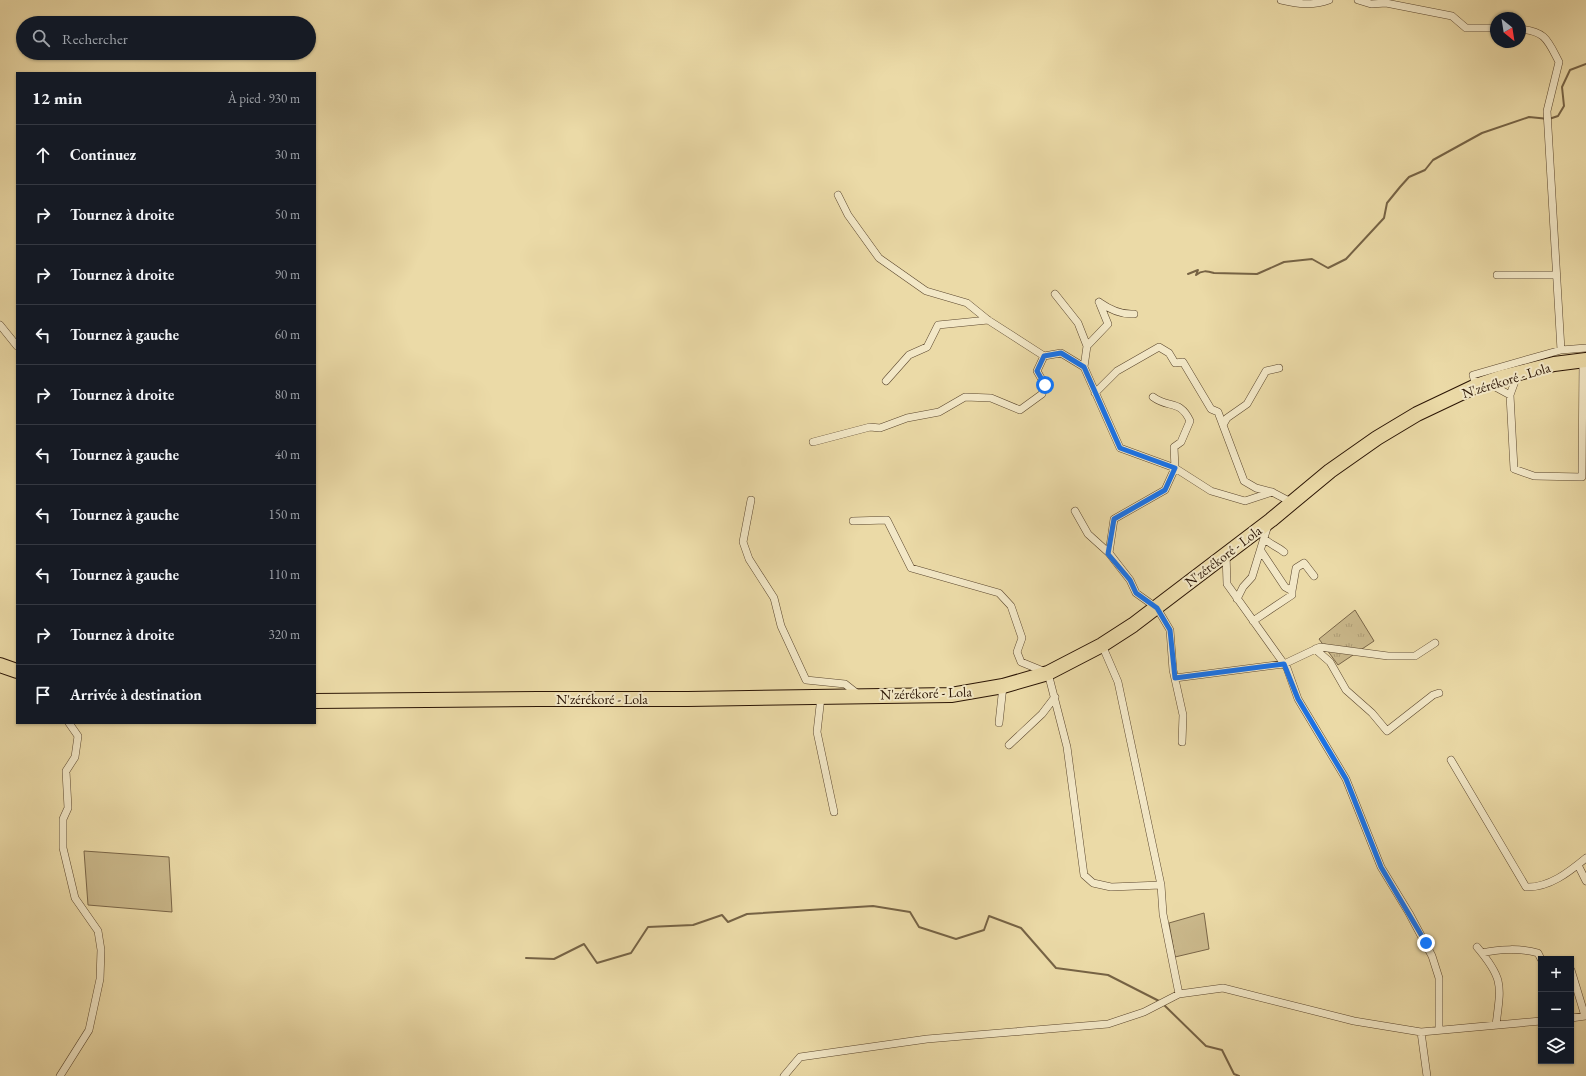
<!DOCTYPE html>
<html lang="fr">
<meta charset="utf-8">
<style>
body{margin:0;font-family:"EB Garamond",serif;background:#242831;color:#f1f3f6}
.controls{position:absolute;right:12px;bottom:12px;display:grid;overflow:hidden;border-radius:0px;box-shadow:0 1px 3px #0004}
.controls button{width:36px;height:36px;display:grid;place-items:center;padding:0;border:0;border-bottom:1px solid #363941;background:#171b24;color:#f1f3f6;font:20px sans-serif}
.compass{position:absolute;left:1490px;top:12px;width:36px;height:36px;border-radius:50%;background:#171b24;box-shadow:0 1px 3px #0004;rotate:150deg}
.stop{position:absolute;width:12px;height:12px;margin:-9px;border:3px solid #1a73e8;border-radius:50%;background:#fff}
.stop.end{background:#1a73e8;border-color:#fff;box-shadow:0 1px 4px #0008}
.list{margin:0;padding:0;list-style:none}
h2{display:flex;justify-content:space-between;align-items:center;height:52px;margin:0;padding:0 16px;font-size:17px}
h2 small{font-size:13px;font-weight:400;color:#9ea1a6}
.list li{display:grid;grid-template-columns:26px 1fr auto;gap:12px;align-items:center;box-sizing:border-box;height:60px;padding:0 16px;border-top:1px solid #363941}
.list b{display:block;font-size:15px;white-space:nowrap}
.list em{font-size:13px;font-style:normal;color:#9ea1a6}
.icon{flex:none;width:22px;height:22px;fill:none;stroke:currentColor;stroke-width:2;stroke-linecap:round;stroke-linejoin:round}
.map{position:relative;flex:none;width:1586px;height:1076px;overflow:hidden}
.search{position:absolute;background:#171b24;box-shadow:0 1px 3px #0004;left:16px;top:16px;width:300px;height:44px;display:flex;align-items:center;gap:10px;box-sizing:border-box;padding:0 14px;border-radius:22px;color:#9ea1a6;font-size:15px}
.panel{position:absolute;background:#171b24;box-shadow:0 1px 3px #0004;left:16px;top:72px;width:300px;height:652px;border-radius:0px}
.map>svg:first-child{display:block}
.park{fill:url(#park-tufts);stroke:#7a6648}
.pitch{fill:#cab88b;stroke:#7a6648}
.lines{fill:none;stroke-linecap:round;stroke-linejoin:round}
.stream{stroke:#766345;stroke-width:2}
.street-casing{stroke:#5a462d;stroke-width:8}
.highway-casing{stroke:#2a1404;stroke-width:16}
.street{stroke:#f2e7c6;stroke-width:7}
.highway{stroke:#ebdaa7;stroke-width:14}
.route{stroke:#1a73e8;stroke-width:5}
.labels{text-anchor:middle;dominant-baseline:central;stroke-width:4;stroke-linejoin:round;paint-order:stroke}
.street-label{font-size:14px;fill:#2a1404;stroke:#f2e7c6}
</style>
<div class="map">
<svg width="1586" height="1076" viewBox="0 0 1586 1076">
<defs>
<pattern id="park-tufts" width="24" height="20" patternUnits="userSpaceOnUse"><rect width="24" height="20" fill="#cab88b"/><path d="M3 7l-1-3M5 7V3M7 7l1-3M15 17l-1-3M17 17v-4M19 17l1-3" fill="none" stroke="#ae9d76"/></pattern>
</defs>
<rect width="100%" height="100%" fill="#ebdaa7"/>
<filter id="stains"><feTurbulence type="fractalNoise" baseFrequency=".005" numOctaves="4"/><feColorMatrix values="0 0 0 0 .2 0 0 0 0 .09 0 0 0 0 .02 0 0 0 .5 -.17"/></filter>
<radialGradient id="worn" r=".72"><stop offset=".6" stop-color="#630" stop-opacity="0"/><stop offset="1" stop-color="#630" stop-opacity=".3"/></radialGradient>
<path class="park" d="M1355,610L1374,641L1338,665L1319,639Z"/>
<path class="pitch" d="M84,851L169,857L172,912L88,905Z
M1204,913L1209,949L1175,957L1169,923Z"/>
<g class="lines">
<path class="stream" d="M1188,274L1198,270L1196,275C1202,270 1207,271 1214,273L1257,274L1284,262L1312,259L1328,268L1346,259L1384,218L1387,203L1400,187L1409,177L1425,170L1433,160L1482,133L1529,117L1549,119L1558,116L1564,106L1562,87L1570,70L1586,64
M526,958L554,959L584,944L597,963L631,953L648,927L693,925L722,915L728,922L747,914L873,906L910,912L919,927L956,939L984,930L989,916L1021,928L1056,968L1108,975L1161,1002L1206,1046L1222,1050L1234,1074L1239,1076"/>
<g class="street-casing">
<path id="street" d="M1281,0C1298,4 1313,6 1329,0
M1358,0L1371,4L1386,3L1452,16L1466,28H1496
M1520,29C1546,31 1548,41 1559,62L1547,111L1561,350
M838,195L848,215L879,258L926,291L967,303L988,320L1044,356L1061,353L1084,367L1120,448L1175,468L1211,491L1245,501L1272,492L1291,502
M1497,275H1556
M1055,294L1078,323L1087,346L1084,367
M1099,302C1109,309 1121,315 1134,314
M0,325L17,346
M1087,346L1108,324L1099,302
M1518,373L1510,395L1514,469L1534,476L1582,477L1583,360
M886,381L909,355L927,347L938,325L988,320
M1488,383L1510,395
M1476,386L1473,375L1561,350L1586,348
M1095,393L1117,371L1159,347L1169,353L1175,363L1183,362L1211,409L1218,412L1244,481L1256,488L1272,492
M1153,397C1169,409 1180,399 1190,421L1181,442L1174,447L1175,468L1165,490L1114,519L1109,553L1130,580L1136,593L1157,608L1170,630L1173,670L1183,715L1182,742
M1223,425L1227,418L1247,404L1266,371L1279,368
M813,442L870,427L880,428L907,418L939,412L965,397L991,398L1020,410L1042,394L1045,385L1037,371L1044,356
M751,500L743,542L749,559L774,598L781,626L806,680L845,684L859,695
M1075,511L1088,534L1109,553
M853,521L887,520L911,568L999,593L1011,606L1022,638L1017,652L1021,662L1048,673L1067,747L1084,875L1093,883L1111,887L1161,885L1163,914L1179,994
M1264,538C1270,545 1277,546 1284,552
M1261,551L1285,587L1292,591L1296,568L1304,563L1314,576
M1226,553L1227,584L1287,668L1298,699L1346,779L1381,867L1409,913L1432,956L1439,978V1030
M1237,599L1243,587L1252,577L1268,525
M1253,621L1292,595V591
M1102,645L1118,682L1161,885
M1315,649L1330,662L1346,690L1372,713L1387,731L1433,695L1439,693
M1175,678L1284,664L1320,647L1388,656H1415L1435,643
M821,697L817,732L834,812
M999,723L1003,686
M1009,745L1042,714L1055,697
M1451,760L1526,887C1549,888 1569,872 1586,858
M1578,865L1586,881
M1477,947C1504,979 1501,985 1496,1025
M1482,953C1498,949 1522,948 1538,953L1541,959
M1571,970L1585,1016
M1571,1018L1586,1016
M1421,1032L1427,1076
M60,1076L89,1030L100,979L101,950L98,931L75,898L63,848V819L68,808L66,771L75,757L78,736L69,723
M784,1076L800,1057L927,1039L1108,1024L1144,1012L1179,994L1223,988L1354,1021L1421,1032L1541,1021"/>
</g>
<g class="highway-casing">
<path id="highway" d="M0,665L17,671
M315,701L538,699H688L951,695L1003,686L1048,673L1102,645L1133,625L1271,520L1330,471L1377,438L1417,414L1476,386L1503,377L1554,364L1586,360"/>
</g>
<use href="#street" class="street"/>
<use href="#highway" class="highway"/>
</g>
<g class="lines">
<path class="route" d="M1045,385L1037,371L1044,356L1061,353L1084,367L1120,448L1175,468L1165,490L1114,519L1108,554L1130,580L1136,593L1157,608L1170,630L1175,678L1284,664L1298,699L1346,779L1381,867L1426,943"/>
</g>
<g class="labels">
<g class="street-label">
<text transform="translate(1506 380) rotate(-17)">N'zérékoré - Lola</text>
<text transform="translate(1223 556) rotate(-37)">N'zérékoré - Lola</text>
<text transform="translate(926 693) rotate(-2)">N'zérékoré - Lola</text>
<text x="602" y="699">N'zérékoré - Lola</text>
</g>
</g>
<rect width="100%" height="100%" filter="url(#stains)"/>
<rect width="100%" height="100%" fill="url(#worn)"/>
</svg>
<div class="controls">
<button>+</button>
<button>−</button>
<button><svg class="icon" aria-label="layers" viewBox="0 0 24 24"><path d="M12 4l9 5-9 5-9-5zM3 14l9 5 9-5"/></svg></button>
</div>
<svg class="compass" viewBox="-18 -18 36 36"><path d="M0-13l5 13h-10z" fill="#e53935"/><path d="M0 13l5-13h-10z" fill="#9ea1a6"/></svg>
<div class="stop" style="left:1045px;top:385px"></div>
<div class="stop end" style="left:1426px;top:943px"></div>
<div class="search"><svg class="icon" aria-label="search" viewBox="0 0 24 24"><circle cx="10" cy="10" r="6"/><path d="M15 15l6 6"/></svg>Rechercher</div>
<section class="panel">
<h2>12 min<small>À pied · 930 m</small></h2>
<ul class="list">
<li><svg class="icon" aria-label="ahead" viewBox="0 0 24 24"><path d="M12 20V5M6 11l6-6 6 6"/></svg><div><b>Continuez</b></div><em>30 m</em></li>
<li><svg class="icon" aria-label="right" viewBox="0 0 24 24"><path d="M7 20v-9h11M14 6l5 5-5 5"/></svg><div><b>Tournez à droite</b></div><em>50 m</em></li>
<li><svg class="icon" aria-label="right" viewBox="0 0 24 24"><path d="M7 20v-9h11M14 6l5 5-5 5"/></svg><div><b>Tournez à droite</b></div><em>90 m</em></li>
<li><svg class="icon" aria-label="left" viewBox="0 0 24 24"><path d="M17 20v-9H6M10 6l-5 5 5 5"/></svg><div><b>Tournez à gauche</b></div><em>60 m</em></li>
<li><svg class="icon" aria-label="right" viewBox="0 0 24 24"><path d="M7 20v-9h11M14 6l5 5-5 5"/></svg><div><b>Tournez à droite</b></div><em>80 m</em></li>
<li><svg class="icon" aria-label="left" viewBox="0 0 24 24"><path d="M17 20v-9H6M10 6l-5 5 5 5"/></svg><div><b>Tournez à gauche</b></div><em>40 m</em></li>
<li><svg class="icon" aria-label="left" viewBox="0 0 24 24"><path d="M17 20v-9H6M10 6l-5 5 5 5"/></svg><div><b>Tournez à gauche</b></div><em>150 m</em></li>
<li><svg class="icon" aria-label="left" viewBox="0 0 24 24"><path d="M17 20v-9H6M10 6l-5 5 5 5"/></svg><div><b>Tournez à gauche</b></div><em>110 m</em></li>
<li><svg class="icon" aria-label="right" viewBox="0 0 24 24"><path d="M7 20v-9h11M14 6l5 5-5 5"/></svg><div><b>Tournez à droite</b></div><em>320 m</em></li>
<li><svg class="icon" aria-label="arrive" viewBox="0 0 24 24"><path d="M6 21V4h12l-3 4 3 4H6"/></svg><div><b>Arrivée à destination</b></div></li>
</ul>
</section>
</div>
